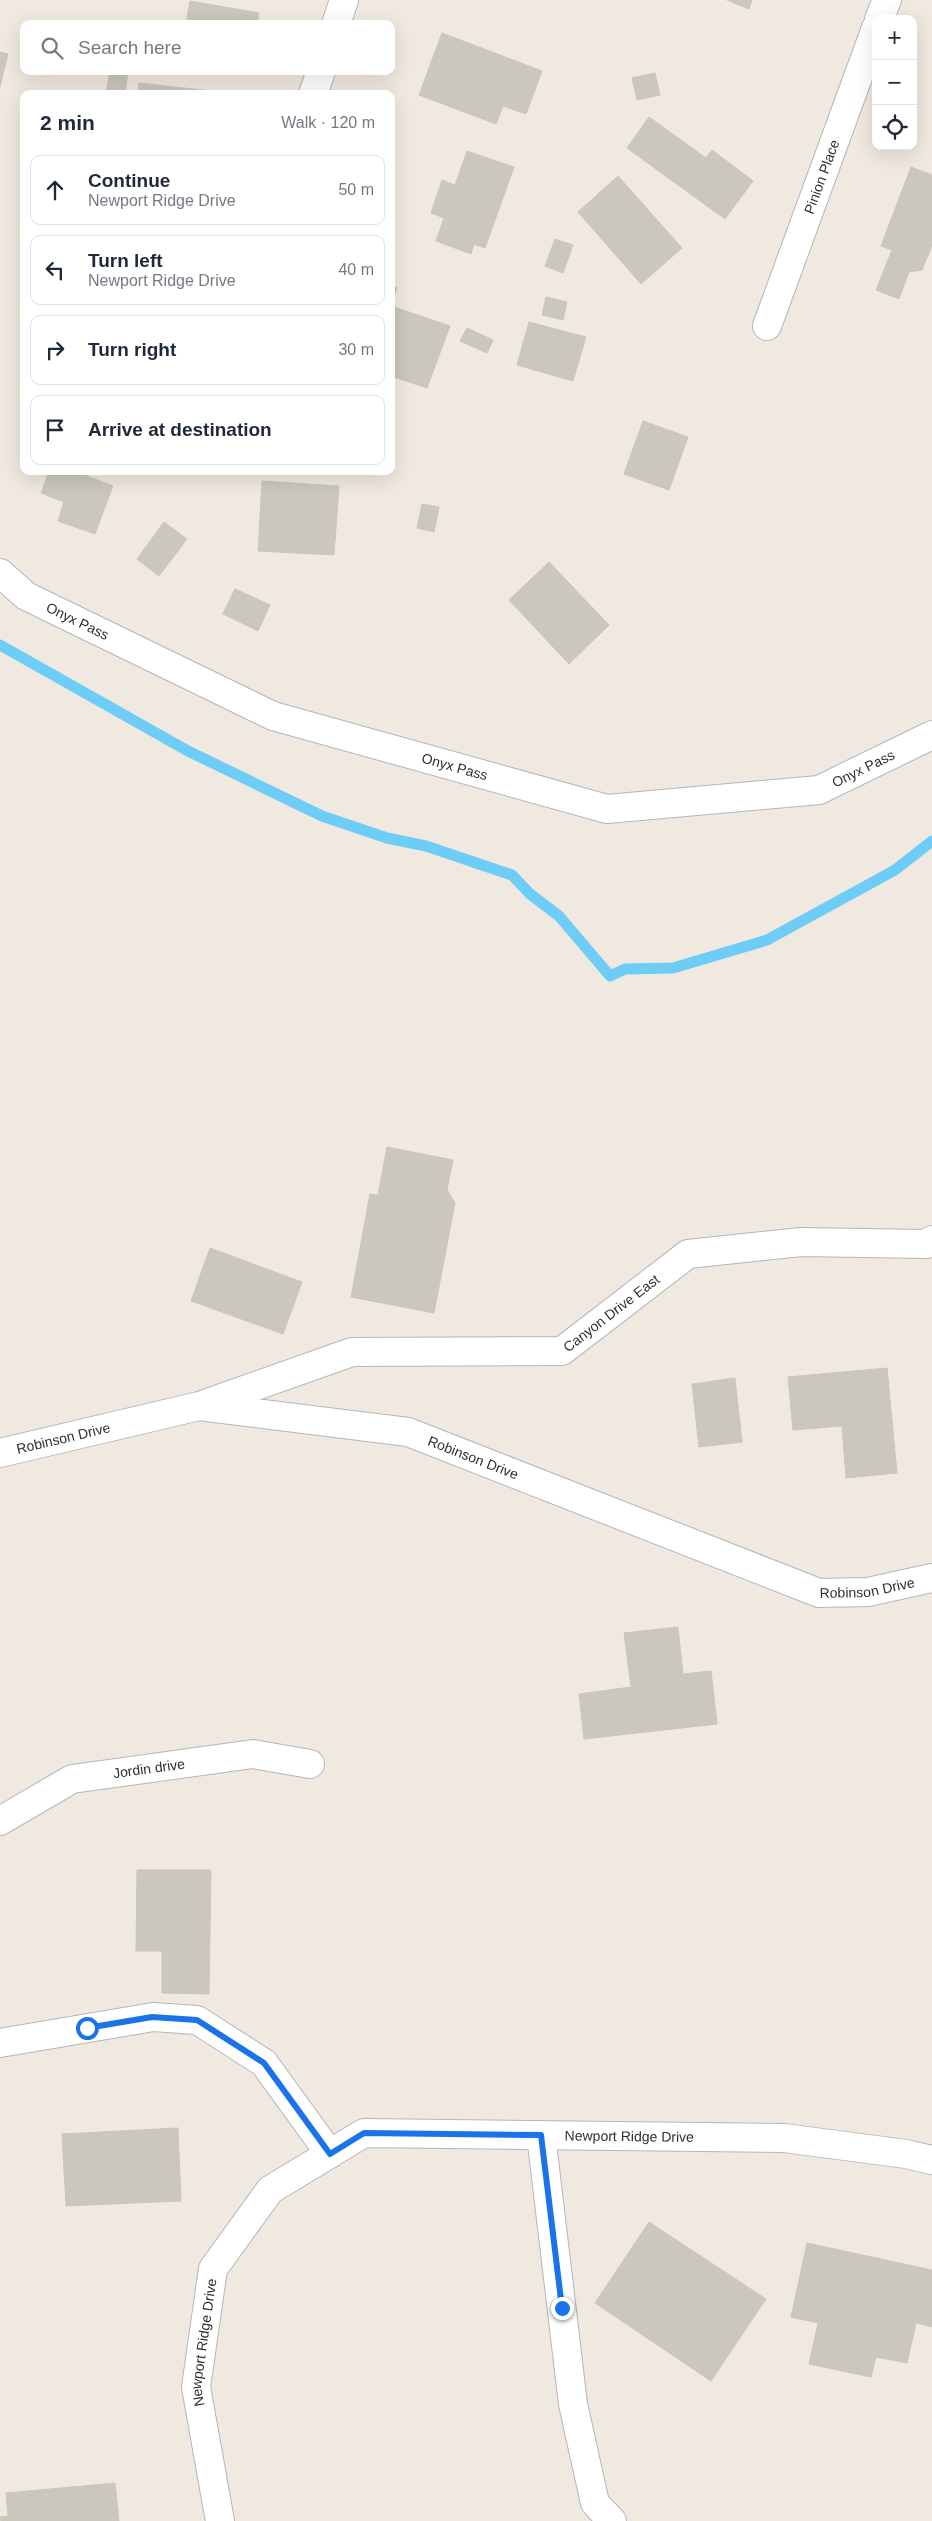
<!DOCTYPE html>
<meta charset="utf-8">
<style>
body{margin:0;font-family:Arial,sans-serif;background:#f2f2f3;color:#1f2937}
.controls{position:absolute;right:15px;top:15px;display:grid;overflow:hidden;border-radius:10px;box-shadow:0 5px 20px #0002}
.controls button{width:45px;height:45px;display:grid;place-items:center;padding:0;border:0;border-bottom:1px solid #e0e1e3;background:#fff;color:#1f2937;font:25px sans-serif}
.stop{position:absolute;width:15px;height:15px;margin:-11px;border:4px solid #1a73e8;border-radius:50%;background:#fff}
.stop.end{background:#1a73e8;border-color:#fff;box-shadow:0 1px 5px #0008}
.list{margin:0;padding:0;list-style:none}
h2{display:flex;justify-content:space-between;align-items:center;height:65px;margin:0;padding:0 20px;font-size:21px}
h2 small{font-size:16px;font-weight:400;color:#747a83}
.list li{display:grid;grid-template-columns:32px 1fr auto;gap:15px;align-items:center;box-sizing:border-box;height:70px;margin:0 10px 10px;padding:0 10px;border:1px solid #e0e1e3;border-radius:10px}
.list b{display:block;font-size:19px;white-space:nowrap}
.list p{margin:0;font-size:16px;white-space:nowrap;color:#747a83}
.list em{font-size:16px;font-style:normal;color:#747a83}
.icon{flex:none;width:28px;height:28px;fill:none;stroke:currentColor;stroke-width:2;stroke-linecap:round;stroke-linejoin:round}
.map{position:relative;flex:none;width:932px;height:2521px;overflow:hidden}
.search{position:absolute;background:#fff;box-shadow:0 5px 20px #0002;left:20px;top:20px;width:375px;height:55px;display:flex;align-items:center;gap:12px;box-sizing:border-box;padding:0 18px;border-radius:10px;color:#747a83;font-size:19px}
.panel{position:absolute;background:#fff;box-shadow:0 5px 20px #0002;left:20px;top:90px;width:375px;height:385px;border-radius:10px}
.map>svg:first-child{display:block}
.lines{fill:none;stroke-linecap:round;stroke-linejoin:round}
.stream{stroke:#6ecdf6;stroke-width:11}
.building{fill:#cbc7be;stroke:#cbc6b9}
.street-casing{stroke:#b4b5c1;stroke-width:30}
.street{stroke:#fff;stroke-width:28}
.route{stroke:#1a73e8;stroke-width:6}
.labels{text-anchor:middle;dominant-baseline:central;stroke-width:4.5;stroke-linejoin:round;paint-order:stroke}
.street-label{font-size:14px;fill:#2e2e2e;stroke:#fff}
</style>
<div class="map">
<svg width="932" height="2521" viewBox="0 0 932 2521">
<rect width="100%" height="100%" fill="#efe9e0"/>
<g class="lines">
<path class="stream" d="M0,645L188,751L322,816L387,838L426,846L512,875L530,894L559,916L610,976L625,969L673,968L767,940L895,870L932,841"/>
</g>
<path class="building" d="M727,0H752L749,9Z
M190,1L259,13L257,24H186Z
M442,33L542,71L526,114L503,106L496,124L419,95Z
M0,52L8,54L0,87Z
M110,71H128L125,94H106Z
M655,73L660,95L637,100L632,78Z
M139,83L220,92V94H138Z
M649,117L706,158L712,150L753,181L725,219L627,148Z
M467,151L514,167L485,248L474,244L471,254L436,241L444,218L431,213L442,180L455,185Z
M911,167L932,175V245L922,270L909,272L899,299L876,290L892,250L881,246Z
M618,176L682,248L641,284L578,212Z
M555,239L573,245L563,273L545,266Z
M391,286L397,288L391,304Z
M546,297L567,302L563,320L542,315Z
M391,306L450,326L427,388L391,376Z
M529,322L586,337L573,381L517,365Z
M467,328L493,340L487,353L460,341Z
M643,421L688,437L669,490L624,474Z
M49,471H74L113,486L95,534L58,521L64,502L41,493Z
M262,481L339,486L334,555L258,551Z
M422,504L439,507L434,532L417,528Z
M164,522L187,539L159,576L137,559Z
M549,562L609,625L569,664L509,600Z
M235,589L270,605L258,631L223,614Z
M387,1147L453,1160L447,1190L455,1203L434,1313L351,1297L370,1194L378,1195Z
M210,1248L302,1282L283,1334L191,1301Z
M887,1368L897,1473L846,1478L842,1426L793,1430L788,1377Z
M735,1378L742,1442L699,1447L692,1384Z
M678,1627L683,1674L711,1671L717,1724L584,1739L579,1694L631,1687L624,1633Z
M137,1870H211L209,1994L162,1993V1951H136Z
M178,2128L181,2201L66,2206L62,2134Z
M649,2222L766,2299L711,2381L595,2303Z
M807,2243L932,2270V2327L916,2323L907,2363L876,2357L871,2377L809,2364L818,2323L791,2317Z
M115,2483L119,2521H1L0,2517L8,2516L6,2493Z"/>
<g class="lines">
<g class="street-casing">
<g id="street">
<path d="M879,19L887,0"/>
<path d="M336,24L344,0"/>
<path d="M313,94L321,71"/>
<path id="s1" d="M767,326L876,28"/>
<path id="s2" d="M0,573L26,596L273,716L607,809L819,790L932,735"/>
<path id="s3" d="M205,1404L352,1352L562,1351L688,1254L801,1242L926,1244L932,1240"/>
<path id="s4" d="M0,1453L199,1406L408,1432L819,1593L868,1592L932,1578"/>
<path id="s5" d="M0,1821L72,1779L253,1754L310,1764"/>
<path d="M0,2043L153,2017L197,2020L264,2063L330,2154"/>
<path d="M541,2135L573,2404L595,2503L612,2521"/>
<path id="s6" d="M220,2521L196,2387L213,2269L270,2190L364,2133L784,2138L906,2154L932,2160"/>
</g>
</g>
<use href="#street" class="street"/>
</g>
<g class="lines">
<path class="route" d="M87,2028L152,2017L197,2020L264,2063L330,2154L364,2133L541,2135L562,2308"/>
</g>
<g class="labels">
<g class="street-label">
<text stroke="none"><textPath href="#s1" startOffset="159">Pinion Place</textPath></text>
<text stroke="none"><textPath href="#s2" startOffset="92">Onyx Pass</textPath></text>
<text stroke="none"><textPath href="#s2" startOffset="498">Onyx Pass</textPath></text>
<text stroke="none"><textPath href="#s2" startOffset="918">Onyx Pass</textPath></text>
<text stroke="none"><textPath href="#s3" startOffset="428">Canyon Drive East</textPath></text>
<text stroke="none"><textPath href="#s4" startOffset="65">Robinson Drive</textPath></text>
<text stroke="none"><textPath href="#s4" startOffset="485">Robinson Drive</textPath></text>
<text stroke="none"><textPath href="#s4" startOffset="905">Robinson Drive</textPath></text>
<text stroke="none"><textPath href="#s5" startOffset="161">Jordin drive</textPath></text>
<text stroke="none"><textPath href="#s6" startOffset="728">Newport Ridge Drive</textPath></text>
<text stroke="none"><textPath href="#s6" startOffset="181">Newport Ridge Drive</textPath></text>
</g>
</g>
</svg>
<div class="controls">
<button>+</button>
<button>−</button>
<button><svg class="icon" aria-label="locate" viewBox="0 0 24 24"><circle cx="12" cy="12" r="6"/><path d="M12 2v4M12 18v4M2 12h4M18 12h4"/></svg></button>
</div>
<div class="stop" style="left:87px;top:2028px"></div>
<div class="stop end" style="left:562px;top:2308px"></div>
<div class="search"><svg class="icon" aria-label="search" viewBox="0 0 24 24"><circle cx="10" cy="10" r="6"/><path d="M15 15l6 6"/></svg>Search here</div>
<section class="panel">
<h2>2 min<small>Walk · 120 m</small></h2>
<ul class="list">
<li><svg class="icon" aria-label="ahead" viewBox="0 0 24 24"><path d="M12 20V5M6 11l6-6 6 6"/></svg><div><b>Continue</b><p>Newport Ridge Drive</p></div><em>50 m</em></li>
<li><svg class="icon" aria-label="left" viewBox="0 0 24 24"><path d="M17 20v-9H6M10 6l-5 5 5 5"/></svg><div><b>Turn left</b><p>Newport Ridge Drive</p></div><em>40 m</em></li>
<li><svg class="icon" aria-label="right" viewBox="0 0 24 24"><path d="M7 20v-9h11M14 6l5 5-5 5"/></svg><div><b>Turn right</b></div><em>30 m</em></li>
<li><svg class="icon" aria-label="arrive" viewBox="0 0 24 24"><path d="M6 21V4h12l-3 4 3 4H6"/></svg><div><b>Arrive at destination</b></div></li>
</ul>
</section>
</div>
